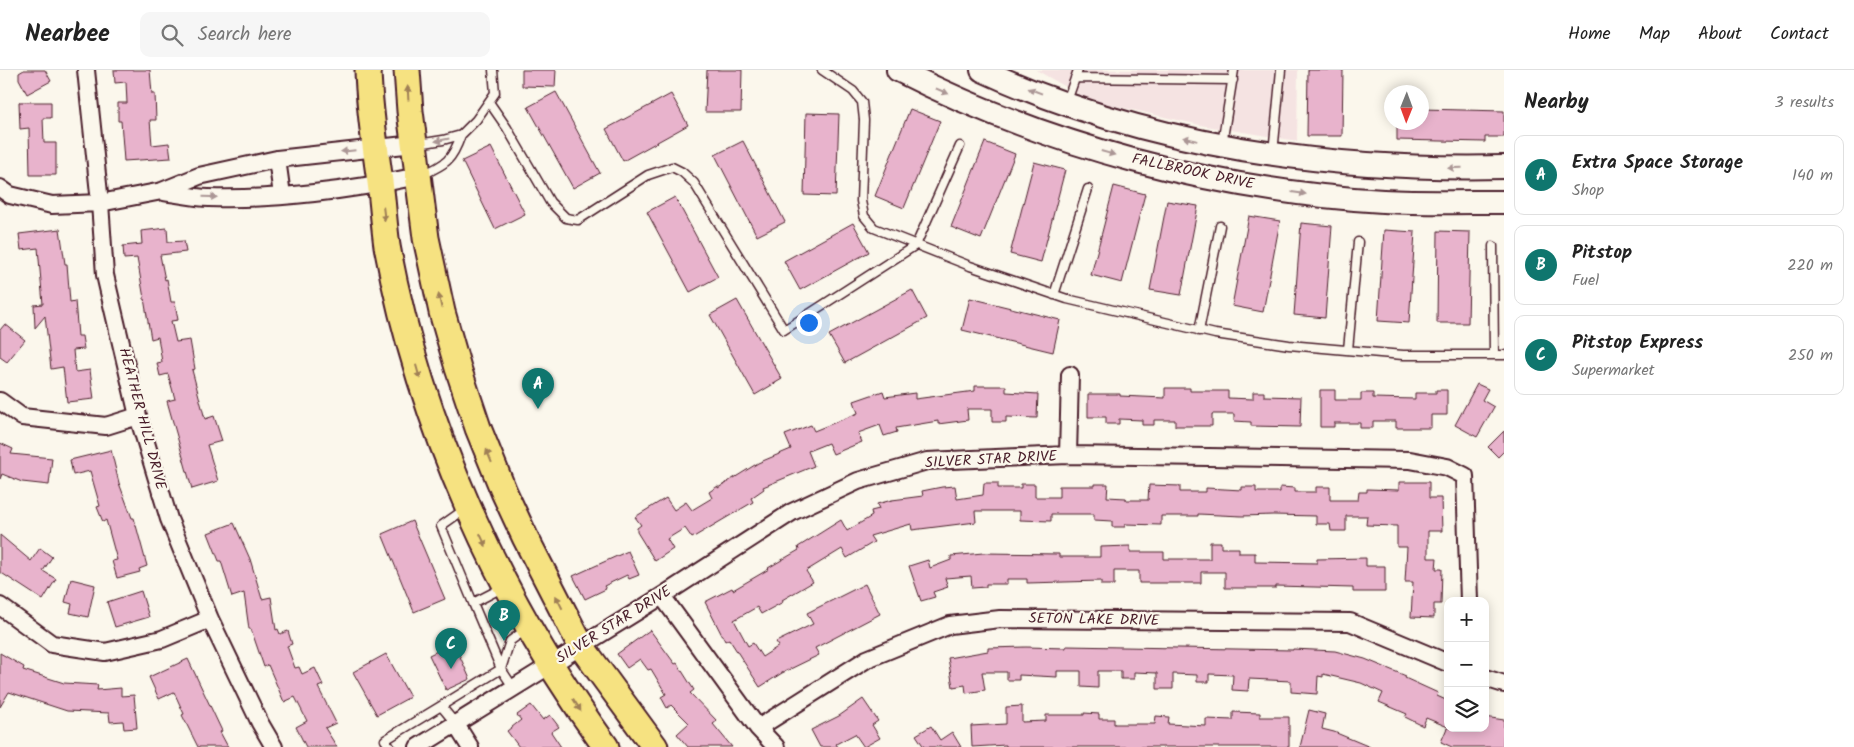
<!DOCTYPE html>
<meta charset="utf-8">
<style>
body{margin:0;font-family:Kalam,sans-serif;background:#f6f6f6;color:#222}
.controls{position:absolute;right:15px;bottom:15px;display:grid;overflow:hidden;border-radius:10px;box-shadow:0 2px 12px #0003}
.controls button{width:45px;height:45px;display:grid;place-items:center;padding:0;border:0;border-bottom:1px solid #e0e0e0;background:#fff;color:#222;font:25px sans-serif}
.compass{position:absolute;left:1384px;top:15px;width:45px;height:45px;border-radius:50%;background:#fff;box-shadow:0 2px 12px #0003;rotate:181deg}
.you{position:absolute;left:808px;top:252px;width:18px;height:18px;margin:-12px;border:4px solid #fff;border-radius:50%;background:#1a73e8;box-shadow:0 0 0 8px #1a73e833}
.badge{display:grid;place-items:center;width:32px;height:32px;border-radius:50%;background:#0f766e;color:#fff;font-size:16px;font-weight:700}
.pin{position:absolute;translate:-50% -41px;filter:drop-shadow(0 1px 2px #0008)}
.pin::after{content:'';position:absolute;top:26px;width:18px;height:15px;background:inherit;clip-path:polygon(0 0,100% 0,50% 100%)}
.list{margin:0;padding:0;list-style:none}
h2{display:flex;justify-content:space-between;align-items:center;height:65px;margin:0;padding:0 20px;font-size:21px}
h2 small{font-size:16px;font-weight:400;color:#767676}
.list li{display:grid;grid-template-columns:32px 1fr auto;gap:15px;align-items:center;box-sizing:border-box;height:80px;margin:0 10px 10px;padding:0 10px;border:1px solid #e0e0e0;border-radius:10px}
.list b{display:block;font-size:19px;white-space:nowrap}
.list p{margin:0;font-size:16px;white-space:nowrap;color:#767676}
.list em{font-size:16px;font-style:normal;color:#767676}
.icon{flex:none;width:28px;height:28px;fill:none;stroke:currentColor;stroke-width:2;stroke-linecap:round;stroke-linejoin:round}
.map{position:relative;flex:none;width:1504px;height:677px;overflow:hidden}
header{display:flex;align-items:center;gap:30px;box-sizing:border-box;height:70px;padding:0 25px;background:#fff;border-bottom:1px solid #e0e0e0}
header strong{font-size:24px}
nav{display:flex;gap:28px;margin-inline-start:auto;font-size:18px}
.search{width:350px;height:45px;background:#f6f6f6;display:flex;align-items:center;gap:12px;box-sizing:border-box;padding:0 18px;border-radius:10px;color:#767676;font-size:19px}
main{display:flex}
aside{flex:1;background:#fff}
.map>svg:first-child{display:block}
.built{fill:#f5e3e2}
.building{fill:#e8b3cc;stroke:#4a1f2b}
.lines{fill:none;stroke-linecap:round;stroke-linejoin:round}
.lane-casing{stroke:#4a1f2b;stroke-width:11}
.street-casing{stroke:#4a1f2b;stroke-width:20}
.secondary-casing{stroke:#4a1f2b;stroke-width:26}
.primary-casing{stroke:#4a1f2b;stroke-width:29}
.lane{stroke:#fbf7ec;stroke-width:8}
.street{stroke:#fbf7ec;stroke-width:16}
.secondary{stroke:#fbf7ec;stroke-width:22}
.primary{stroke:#f6e281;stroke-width:25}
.oneway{fill:#ab9695}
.oneway2{fill:#a08056}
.labels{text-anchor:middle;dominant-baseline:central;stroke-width:4.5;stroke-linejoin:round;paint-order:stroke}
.street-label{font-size:15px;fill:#4a1f2b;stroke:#fbf7ec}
</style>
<header>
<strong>Nearbee</strong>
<div class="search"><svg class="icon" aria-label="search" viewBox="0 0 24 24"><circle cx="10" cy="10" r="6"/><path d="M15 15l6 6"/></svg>Search here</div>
<nav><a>Home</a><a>Map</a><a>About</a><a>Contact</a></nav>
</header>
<main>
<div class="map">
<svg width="1504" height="677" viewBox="0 0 1504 677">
<rect width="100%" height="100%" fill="#fbf7ec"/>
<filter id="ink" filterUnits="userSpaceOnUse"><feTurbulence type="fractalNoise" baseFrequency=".02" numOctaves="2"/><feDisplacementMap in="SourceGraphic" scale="10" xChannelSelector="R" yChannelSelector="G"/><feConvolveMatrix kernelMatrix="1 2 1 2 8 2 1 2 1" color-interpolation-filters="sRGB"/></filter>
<g filter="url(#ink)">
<path class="built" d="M1036,0H1298L1297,71L1200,55L1089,30Z"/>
<path class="building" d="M24,0H45L51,11L27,24L19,9V3Z
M114,0H150L152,24H155L156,50H150L152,75L169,73L171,88L124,91L121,51H118V33H127L126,12L115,13Z
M522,0H556L555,17L522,16Z
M707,0H742L741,42H705Z
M1308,0H1343L1342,66H1307Z
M556,22L600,103L573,118L528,37Z
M671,24L688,55L623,91L606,59Z
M19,32H51V48H43L44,73H56V105H30L29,58L20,59Z
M910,39L940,51L904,138L875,126Z
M1422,39L1504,41V67H1485V72L1397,70V52H1422Z
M806,43L839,44L836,126L804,125Z
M743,71L785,152L757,166L715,85Z
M985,72L1015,84L981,169L951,157Z
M491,77L525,144L495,159L462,91Z
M1034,92L1065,100L1041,192L1010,184Z
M1114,116L1145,124L1122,213L1091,205Z
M675,127L718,207L690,222L647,142Z
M1167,131L1198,136L1181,225L1150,220Z
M1249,146L1280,151L1263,242L1232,236Z
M853,153L869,182L800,220L784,191Z
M1301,153L1332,156L1325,248L1294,245Z
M167,158L168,172L184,171L186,182L160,185L165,210L167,209L171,232H175L178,250L171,251L176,272L190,270L195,299L192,300L205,349L214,346L222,371L207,375L218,411L192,419L167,331L175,329L168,304L160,306L157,293L162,292L158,267L151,269L137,188L124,189L123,176L142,174L141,161Z
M60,159L65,194H67L70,232L75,231L78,266H82L84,279L73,280L75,302L90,300L94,329L67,332L63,297L51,299L45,246L35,258L34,235L43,234L38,178L21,180L19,164Z
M1384,160L1415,162L1409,253L1378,251Z
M1438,161L1470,162L1468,253H1437Z
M912,220L927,248L845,293L829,265Z
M970,228L1060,250L1053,282L962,260Z
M737,230L782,309L755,325L710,245Z
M5,254L25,270L7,292L0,287V260Z
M1477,314L1488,319L1482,330L1494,337L1477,367L1455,355Z
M975,316H1006V322L1038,324L1037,348L1006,347V352H992V339H967L968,350L938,354V351L896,358L897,362L884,366L880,355L858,363L862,372L833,384L828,373L808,381L814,396L763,417L764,419L751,428L753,432L692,468L685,458L667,469L673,479L655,491L637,462V458L641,455L635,447L666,428L674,440L686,432L692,440L712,428L709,422L718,416V418L758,393L791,379L785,365L811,355L814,361L858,343L854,331L883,321L885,327L915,323V329L975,321Z
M1165,318H1190V321H1228V328L1253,329V322H1264V326L1301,327L1300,357L1251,356V352L1234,351V344H1212V356H1175V350H1154V355H1142V350L1119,349V354H1106V347H1088V324H1120V326L1165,328Z
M1320,320H1335V330H1361V323H1373V328L1415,329V323H1436V320H1447V345H1431V358H1396V351H1373V358H1360V353H1334V357H1320Z
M1504,361V381L1498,387L1488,377Z
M0,373L13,379L11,384L52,388L49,415L22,412L2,404L0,409Z
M111,380L119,413L132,448H134L147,496L139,499L140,502L117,508L112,491L117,490L106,450L103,452L97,437L100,436L90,401L73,405L70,390Z
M1399,412H1429V428H1441L1442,461H1428V488H1437L1436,499H1442L1441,534H1434V548L1411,547L1413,512H1405L1407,477H1397V456L1366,455L1367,446H1346V461H1331L1330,454H1316V446L1273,445L1242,446L1198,444V446H1161V455L1125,454V457H1112V451L1094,450V444H1051V451L1020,450V441H975L976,452L912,460L911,454L870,466L874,472L847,488L842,479L806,501L813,512L782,530L783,532L761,544L757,537L734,550L748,576L753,573L762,587L779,576L776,572L813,554L807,543L865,514L880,544L815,578L819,585L782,603L760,617L729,569L725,571L705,532L732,518L733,520L769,499L768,498L799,480L798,477L841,450L847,461L872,446L871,441L879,439L877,434L892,430L923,426L922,421L942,417L955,416L957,429L983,425L984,413H998V418H1021V414H1035V427H1059V416H1095V414H1108L1107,427L1126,428V430H1148L1149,415L1180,416V422H1206V418L1242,420V417H1256V422H1280V417L1295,418V422H1316V417H1330V430H1358L1359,422H1367V419L1399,420Z
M412,451L445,529L414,542L382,464Z
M234,453L250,489L262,529L271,527L276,560L278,559L280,564L288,561L292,574L287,576L295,598L299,597L302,604L315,598L323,615L318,617L336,653L325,658L337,677H306L296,657L307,651L295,627L284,632L268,595L264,597L251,559H249L244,523L232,527L221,491H219L208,463Z
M0,465L31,491L40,478L52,487L43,501L56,509L43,530L0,502Z
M1210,472H1221V478H1239V483H1255V492L1317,493V489L1366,488V496H1385V522H1353V518L1276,516V518H1225V502H1201V513H1139V501H1114V515H1101V511L1027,513V509H1007V514H986V517L972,518L971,506L945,508L948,517L933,522L935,527L921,531L909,496L928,490L930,498L951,490V486L983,483L1059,484V487H1100V477L1130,476V482H1164V489H1210Z
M628,481L639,505L629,509L627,505L604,516L606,519L585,529L573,506Z
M71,509L95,515L88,547L70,543L72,534L65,532Z
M141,521L149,547L115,557L107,532Z
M650,560L675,594L677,593L694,620L690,623L717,651L713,654L732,677H688L677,664L689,653L671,635L667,638L661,627L666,624L651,599L648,600L640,589L627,598L617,584Z
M454,573L470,609L446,620L429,585Z
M1066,576L1293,580V579L1335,581L1365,589L1406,606L1405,608L1438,623L1437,626L1448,631V657L1426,648L1423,656L1405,647L1407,644L1379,632L1383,623L1361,613L1323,604V607L1318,606L1317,624L1291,622V611L1249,609L1248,621L1232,620L1233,605L1209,604V612H1197V605L1173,604V619H1157V603L1134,602V609H1121V601H1098V618L1081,617V601H1057V607L1019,605V610H1007V602H982L985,620L966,623L965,615L953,617L948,588L988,581V578L1026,577L1066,578Z
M0,583L24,597L23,600L64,613L98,615L97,620L121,618V626L134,625L137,658L124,659L123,651L110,652L109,643L67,641L9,622L0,637Z
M386,584L410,627L377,645L353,602Z
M188,589L222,661L220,662L228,677H198L182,645L184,644L174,622L159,629L149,607Z
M863,629L878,651L872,655L880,668L864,677L855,664L836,674L838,677H820L811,660L839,646Z
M531,635L543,650L550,645L559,657L551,662L561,677H519L507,661L521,650L517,645Z
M1022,636V652L1046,651V645H1084V643L1099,644V649H1114V654H1155L1156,646L1169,647L1168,654L1206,656V649L1233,650V642L1260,643V647H1289V677H1006V675L972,677L971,656L1006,654V637Z
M1309,640L1325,644L1322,659L1334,662L1370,677H1300Z
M1485,647L1504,650L1503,677H1452L1441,672L1447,658H1485Z
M931,656L940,670L952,662L961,677H924L916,665Z"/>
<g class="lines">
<g class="lane-casing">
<path id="lane" d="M822,0L853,21L862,32L864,50L861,131L864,146L874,158L970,196L1067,229L1215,264L1289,275L1403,285H1504
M1075,8L1233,10
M1067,31L1078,0
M489,32L507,58L550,132L566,148L578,150L648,105L672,97L682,102L694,113L784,260L916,175L960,76
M461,65L476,50L495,23L493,0
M418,74L443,70L461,65C452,91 446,94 422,105
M1222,74L1234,0
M1273,83L1281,0
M1493,176L1494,285
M1054,225L1088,119
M1199,261L1220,156
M1348,280L1358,172
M465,439L441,456L473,533
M504,517L473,533L501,599L513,617
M441,636L501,599L510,571L527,559
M390,677L385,670L441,636L455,653"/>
</g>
<g class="street-casing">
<path id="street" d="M86,0L100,133L105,205L138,346L169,449L210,549L260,653L274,677
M277,89L282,125
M0,118L10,125L52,135L100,133L162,121L199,106L277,89L414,74
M164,122C179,124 194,128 209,128C275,130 353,120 418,106
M0,331L22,347L106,356L138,346
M1068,385L1070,305
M662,526L758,658L776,677
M0,536L52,574L105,582L162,569L210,549
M1485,608L1504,614
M455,653L470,677
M758,658L867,589L950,555L1000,549L1350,552L1448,593
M418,677L662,526L792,442L858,411L927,391L1068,385L1410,390L1447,397L1465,406L1469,531"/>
</g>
<g class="secondary-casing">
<path id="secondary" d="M898,0C1047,76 1216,121 1383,131C1423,133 1464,132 1504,132
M982,0C1145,75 1325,101 1504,97"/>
</g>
<g class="primary-casing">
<path id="primary" d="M368,0C369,38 375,75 380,112C383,134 384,155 387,176C421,357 498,528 606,677
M407,0L410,41L426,168L442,242L458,298L478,358L504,422L525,467L581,576L655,677"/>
</g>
<use href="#lane" class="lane"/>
<use href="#street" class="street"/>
<use href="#secondary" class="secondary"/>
<use href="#primary" class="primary"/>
</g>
<defs><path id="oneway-solid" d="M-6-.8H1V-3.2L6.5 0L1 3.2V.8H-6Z" transform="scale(1.25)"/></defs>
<g class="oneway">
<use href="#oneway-solid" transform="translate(942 21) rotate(23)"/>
<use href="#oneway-solid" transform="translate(1035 21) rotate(-159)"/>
<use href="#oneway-solid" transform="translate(1190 69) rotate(-167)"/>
<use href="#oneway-solid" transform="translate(442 70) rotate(169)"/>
<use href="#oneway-solid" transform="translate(348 81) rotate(174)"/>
<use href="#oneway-solid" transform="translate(1108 83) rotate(16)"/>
<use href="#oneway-solid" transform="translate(1455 98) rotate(179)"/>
<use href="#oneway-solid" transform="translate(1299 123) rotate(8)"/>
<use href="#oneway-solid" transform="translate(210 127) rotate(2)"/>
</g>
<g class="oneway2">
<use href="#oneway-solid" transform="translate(408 23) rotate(-93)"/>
<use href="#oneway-solid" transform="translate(384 144) rotate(83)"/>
<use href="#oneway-solid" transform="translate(440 231) rotate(-102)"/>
<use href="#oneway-solid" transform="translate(418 302) rotate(74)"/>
<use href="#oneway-solid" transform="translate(489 386) rotate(-112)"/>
<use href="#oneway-solid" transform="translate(483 470) rotate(65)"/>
<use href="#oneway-solid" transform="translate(559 532) rotate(-117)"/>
<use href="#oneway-solid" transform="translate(577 635) rotate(58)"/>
</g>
</g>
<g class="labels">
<g class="street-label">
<text transform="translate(1193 102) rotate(12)">FALLBROOK DRIVE</text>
<text transform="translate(142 349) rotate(75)">HEATHER HILL DRIVE</text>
<text transform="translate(991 390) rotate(-3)">SILVER STAR DRIVE</text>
<text transform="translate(1094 550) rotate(1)">SETON LAKE DRIVE</text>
<text transform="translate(614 555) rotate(-32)">SILVER STAR DRIVE</text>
</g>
</g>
</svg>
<div class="controls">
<button>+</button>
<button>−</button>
<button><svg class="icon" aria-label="layers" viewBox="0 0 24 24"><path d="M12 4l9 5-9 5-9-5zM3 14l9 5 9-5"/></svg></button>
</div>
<svg class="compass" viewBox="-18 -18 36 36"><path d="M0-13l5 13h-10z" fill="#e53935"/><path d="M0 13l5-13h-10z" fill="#767676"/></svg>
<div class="you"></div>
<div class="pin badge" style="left:538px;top:339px">A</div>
<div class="pin badge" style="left:504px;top:571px">B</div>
<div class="pin badge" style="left:451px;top:599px">C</div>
</div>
<aside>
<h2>Nearby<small>3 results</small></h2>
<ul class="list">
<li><span class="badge">A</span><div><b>Extra Space Storage</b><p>Shop</p></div><em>140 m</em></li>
<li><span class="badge">B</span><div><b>Pitstop</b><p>Fuel</p></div><em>220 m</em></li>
<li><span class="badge">C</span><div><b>Pitstop Express</b><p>Supermarket</p></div><em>250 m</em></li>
</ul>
</aside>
</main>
